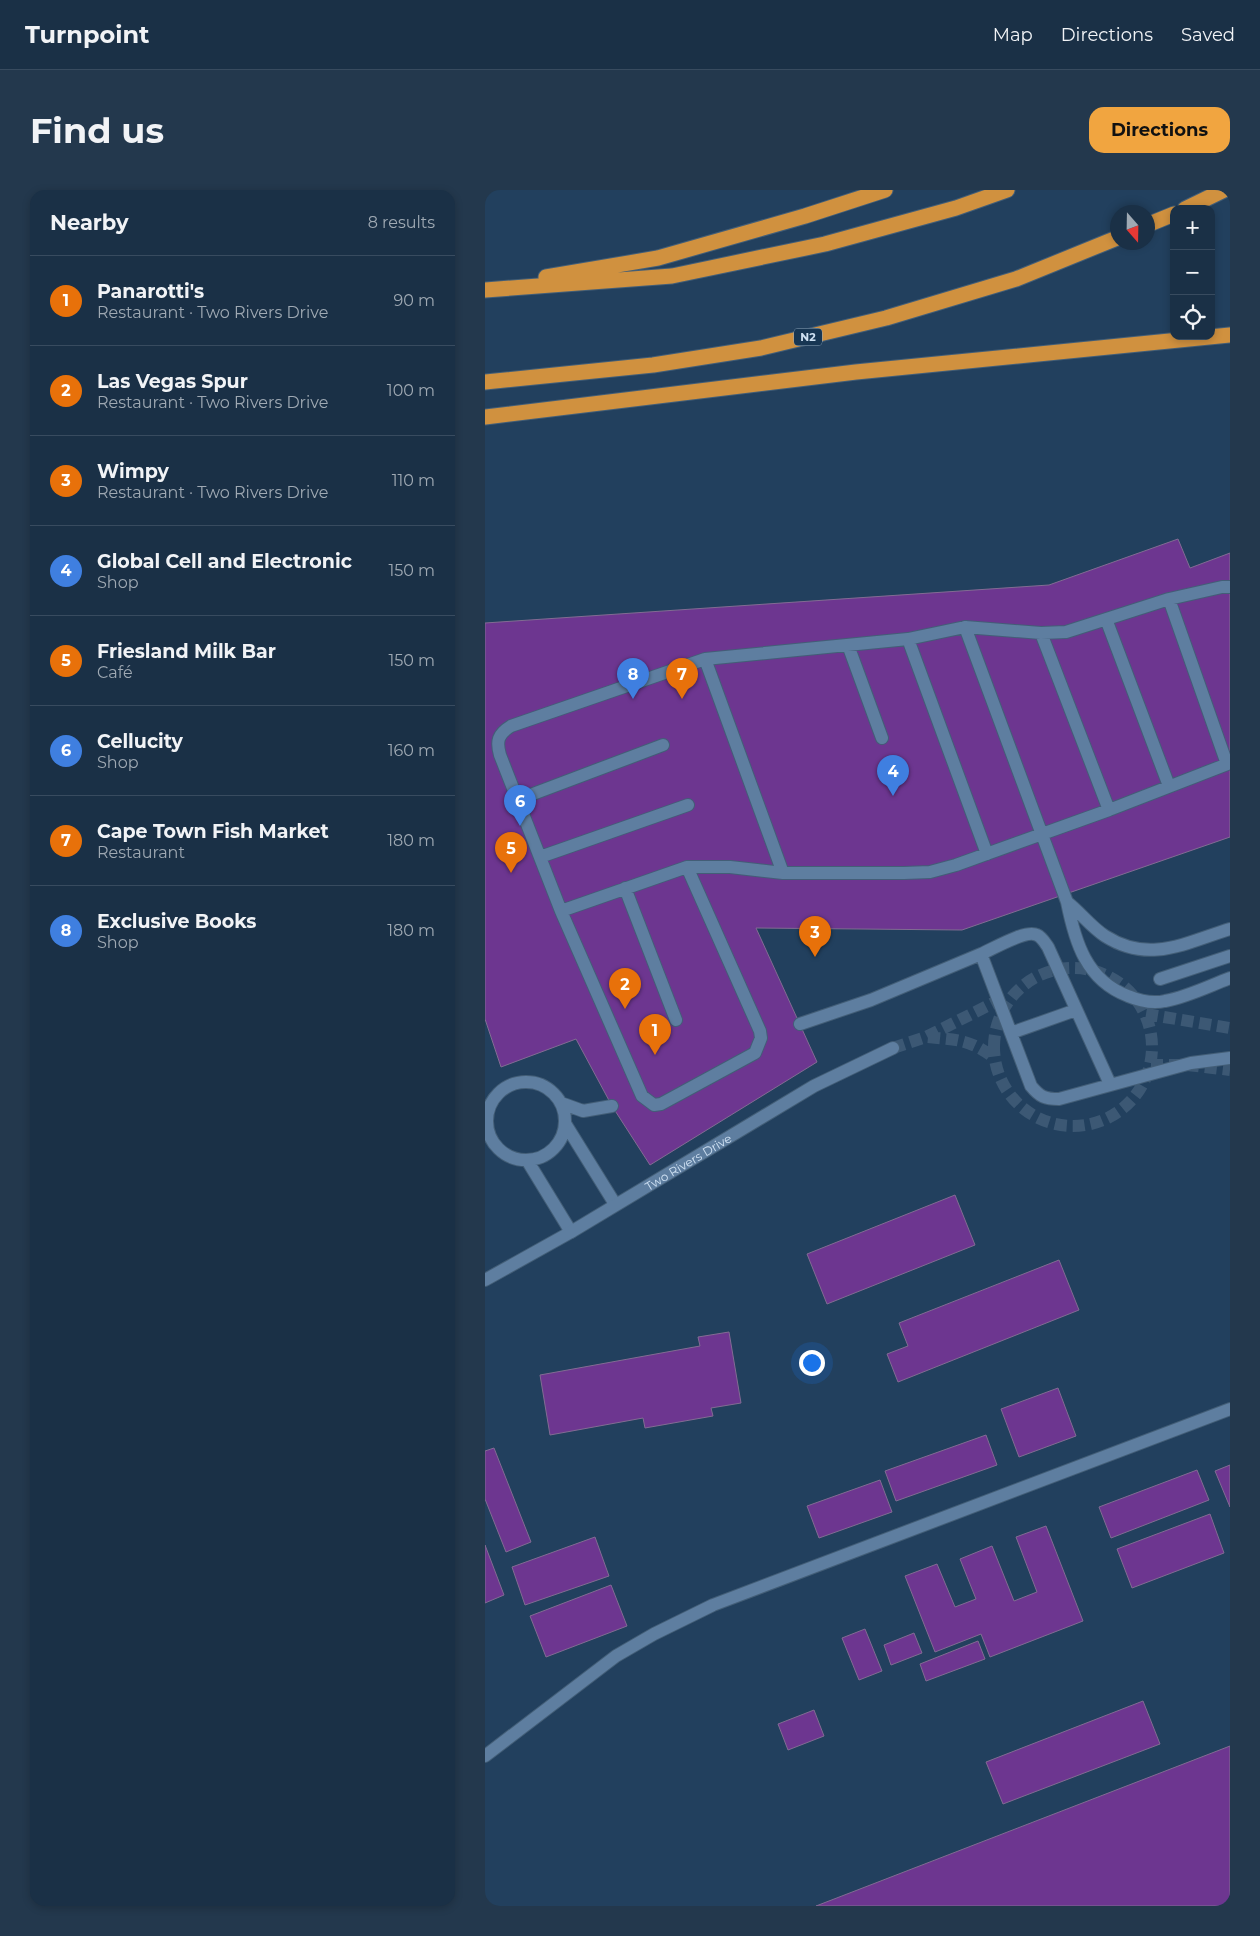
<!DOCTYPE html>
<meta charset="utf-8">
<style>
body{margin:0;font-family:Montserrat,sans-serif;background:#23384d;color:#f1f3f6}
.controls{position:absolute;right:15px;top:15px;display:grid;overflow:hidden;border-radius:10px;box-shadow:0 2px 8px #0003}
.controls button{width:45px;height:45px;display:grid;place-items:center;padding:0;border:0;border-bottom:1px solid #384b5f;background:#1a3046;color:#f1f3f6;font:25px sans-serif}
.compass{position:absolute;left:625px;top:15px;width:45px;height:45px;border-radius:50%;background:#1a3046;box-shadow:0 2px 8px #0003;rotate:160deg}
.you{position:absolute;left:326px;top:1172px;width:18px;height:18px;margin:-12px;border:4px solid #fff;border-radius:50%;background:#1a73e8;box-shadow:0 0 0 8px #1a73e833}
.badge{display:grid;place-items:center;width:32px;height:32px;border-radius:50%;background:#f1a540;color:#fff;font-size:16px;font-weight:700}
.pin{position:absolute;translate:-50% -41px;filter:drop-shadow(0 1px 2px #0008)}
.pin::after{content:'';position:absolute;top:26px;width:18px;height:15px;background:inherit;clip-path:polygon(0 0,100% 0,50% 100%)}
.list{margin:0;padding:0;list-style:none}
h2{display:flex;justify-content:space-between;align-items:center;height:65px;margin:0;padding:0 20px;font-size:21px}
h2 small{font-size:16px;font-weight:400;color:#9fa9b3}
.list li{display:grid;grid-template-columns:32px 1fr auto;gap:15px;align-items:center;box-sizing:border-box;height:90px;padding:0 20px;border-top:1px solid #384b5f}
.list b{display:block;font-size:19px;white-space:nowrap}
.list p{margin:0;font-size:16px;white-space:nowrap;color:#9fa9b3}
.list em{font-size:16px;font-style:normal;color:#9fa9b3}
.icon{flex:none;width:28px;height:28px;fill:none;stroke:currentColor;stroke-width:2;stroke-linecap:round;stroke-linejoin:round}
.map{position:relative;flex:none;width:745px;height:1716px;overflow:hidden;border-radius:15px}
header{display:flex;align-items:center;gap:30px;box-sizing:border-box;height:70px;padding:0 25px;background:#1a3046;border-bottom:1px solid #384b5f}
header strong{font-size:24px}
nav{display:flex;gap:28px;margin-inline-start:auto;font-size:18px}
.intro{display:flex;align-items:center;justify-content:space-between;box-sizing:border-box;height:120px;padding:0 30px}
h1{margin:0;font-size:35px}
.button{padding:12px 22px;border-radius:15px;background:#f1a540;color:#111;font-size:18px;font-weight:700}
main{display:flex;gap:30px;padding:0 30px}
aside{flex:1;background:#1a3046;border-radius:15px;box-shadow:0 2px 8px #0003}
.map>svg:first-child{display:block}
.building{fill:#6d3690;stroke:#826c93}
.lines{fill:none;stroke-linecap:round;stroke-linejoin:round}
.secondary-tunnel{stroke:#3c5874;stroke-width:12;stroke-dasharray:12 6;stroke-linecap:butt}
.lane-casing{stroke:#435e77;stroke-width:14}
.secondary-casing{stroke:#435e77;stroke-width:14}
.highway-casing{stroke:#435e77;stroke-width:17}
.lane{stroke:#5e7ea0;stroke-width:12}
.secondary{stroke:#5e7ea0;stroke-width:12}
.highway{stroke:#d0913f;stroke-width:15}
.labels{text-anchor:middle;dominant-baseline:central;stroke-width:4;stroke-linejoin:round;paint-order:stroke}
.shield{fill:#173653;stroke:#97adc2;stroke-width:1}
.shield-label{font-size:11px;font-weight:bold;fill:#cee0f2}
.street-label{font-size:12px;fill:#cee0f2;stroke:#173653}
</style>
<header>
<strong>Turnpoint</strong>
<nav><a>Map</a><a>Directions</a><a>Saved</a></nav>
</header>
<div class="intro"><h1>Find us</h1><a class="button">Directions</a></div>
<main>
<aside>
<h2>Nearby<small>8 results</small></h2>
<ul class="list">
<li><span class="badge" style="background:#e8710a">1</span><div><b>Panarotti's</b><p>Restaurant · Two Rivers Drive</p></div><em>90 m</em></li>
<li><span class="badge" style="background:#e8710a">2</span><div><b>Las Vegas Spur</b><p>Restaurant · Two Rivers Drive</p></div><em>100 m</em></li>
<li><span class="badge" style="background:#e8710a">3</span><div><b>Wimpy</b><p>Restaurant · Two Rivers Drive</p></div><em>110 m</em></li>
<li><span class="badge" style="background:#3f7fe0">4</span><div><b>Global Cell and Electronic</b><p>Shop</p></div><em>150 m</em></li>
<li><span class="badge" style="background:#e8710a">5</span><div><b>Friesland Milk Bar</b><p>Café</p></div><em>150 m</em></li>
<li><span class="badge" style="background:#3f7fe0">6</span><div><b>Cellucity</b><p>Shop</p></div><em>160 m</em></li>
<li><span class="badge" style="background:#e8710a">7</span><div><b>Cape Town Fish Market</b><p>Restaurant</p></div><em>180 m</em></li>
<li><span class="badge" style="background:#3f7fe0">8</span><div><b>Exclusive Books</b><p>Shop</p></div><em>180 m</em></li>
</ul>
</aside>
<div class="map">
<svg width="745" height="1716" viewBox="0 0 745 1716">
<rect width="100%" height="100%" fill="#22405e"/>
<path class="building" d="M693,349L705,378L745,363V647L477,740L271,738L332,872L165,975L127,916L91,849L16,877L0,829V433L564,395Z
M470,1005L490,1055L342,1114L322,1064Z
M574,1070L594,1120L413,1192L402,1164L423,1156L414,1133Z
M244,1142L256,1213L226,1218L228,1226L160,1238L158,1228L65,1245L55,1185L215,1156L213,1147Z
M573,1198L591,1246L534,1267L516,1219Z
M501,1245L512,1275L411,1311L400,1281Z
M9,1258L46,1352L21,1362L0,1309V1261Z
M745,1275V1317L730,1281Z
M712,1280L724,1310L626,1348L614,1317Z
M395,1290L407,1322L334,1348L322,1316Z
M725,1324L739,1363L647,1398L632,1359Z
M561,1336L598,1431L505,1467L496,1444L450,1462L420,1386L452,1374L470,1417L491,1409L475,1369L507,1356L529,1411L552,1402L531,1347Z
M110,1347L124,1386L40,1415L27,1377Z
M0,1355L19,1405L0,1413Z
M126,1395L142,1436L61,1467L45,1426Z
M380,1439L397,1481L374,1490L357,1448Z
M429,1443L437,1463L406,1475L399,1455Z
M493,1451L500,1469L441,1491L435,1474Z
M658,1511L675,1554L518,1614L501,1572Z
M329,1520L339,1546L303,1560L293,1534Z
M745,1556V1716H331Z"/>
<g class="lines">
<path class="secondary-tunnel" d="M509 857a79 79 0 1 1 158 0a79 79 0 1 1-158 0Z
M661,824L745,838
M443,847C472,850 484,849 508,867
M408,858L441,847L522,806
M666,875H702L745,880"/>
<g class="lane-casing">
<path id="lane" d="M684,409L742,574
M621,429L684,596
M480,437L556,443L581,442L684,409L737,397H745
M556,443L624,620
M423,449L502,664
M363,455L397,548
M220,469L423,449L480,437L582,712C590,752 601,790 643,806C655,811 667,814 680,811C702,807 724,796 745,788
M32,610L178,555
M55,667L203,615
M202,677L275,841L276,848L270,863L176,914L169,915L157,906L76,721L202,677H245L298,683H419L445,682L471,675L624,620L745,573
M140,698L191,830
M582,712C595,722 606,737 620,746C664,774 700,753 745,739
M76,721L15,565C11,551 13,544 26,536L220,469L298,683
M496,764C508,759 541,739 552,745C557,747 560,753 563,757L625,894
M675,789L745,766
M315,834L386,810L496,764L546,896C555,907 560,909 574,909L706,873L745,868
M526,843L591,820
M2 931a39 39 0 1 1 78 0a39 39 0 1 1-78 0Z
M76,913L98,921L127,916
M81,935L130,1014
M42,970L86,1042
M0,1566L131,1466L169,1444L228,1415L745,1219"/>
</g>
<g class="secondary-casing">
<g id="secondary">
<path id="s1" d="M0,1090L86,1042L329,896L408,858"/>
</g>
</g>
<g class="highway-casing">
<path id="highway" d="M700,19L739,0
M662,35L689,24
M61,87L173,68L320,26L400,0
M0,100L187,86L340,54L471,18L522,0
M0,192L168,175L276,158L401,128L531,89L632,48
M0,227L371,182L745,145"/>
</g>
<use href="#lane" class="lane"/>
<use href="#secondary" class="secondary"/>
<use href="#highway" class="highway"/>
</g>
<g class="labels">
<rect class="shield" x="309" y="138.5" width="28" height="17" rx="4"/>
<g class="shield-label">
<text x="323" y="147">N2</text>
</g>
<g class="street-label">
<text stroke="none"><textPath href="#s1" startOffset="235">Two Rivers Drive</textPath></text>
</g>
</g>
</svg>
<div class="controls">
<button>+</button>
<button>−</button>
<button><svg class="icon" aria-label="locate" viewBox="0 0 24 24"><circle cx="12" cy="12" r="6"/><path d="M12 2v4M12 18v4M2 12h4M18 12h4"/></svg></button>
</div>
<svg class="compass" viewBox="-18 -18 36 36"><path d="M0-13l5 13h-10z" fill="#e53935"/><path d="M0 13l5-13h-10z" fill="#9fa9b3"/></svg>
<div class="you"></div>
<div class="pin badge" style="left:170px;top:865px;background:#e8710a">1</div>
<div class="pin badge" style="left:140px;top:819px;background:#e8710a">2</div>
<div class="pin badge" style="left:330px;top:767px;background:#e8710a">3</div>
<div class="pin badge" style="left:408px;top:606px;background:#3f7fe0">4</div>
<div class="pin badge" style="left:26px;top:683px;background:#e8710a">5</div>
<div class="pin badge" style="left:35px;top:636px;background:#3f7fe0">6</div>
<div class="pin badge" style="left:197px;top:509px;background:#e8710a">7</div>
<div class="pin badge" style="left:148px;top:509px;background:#3f7fe0">8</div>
</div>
</main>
